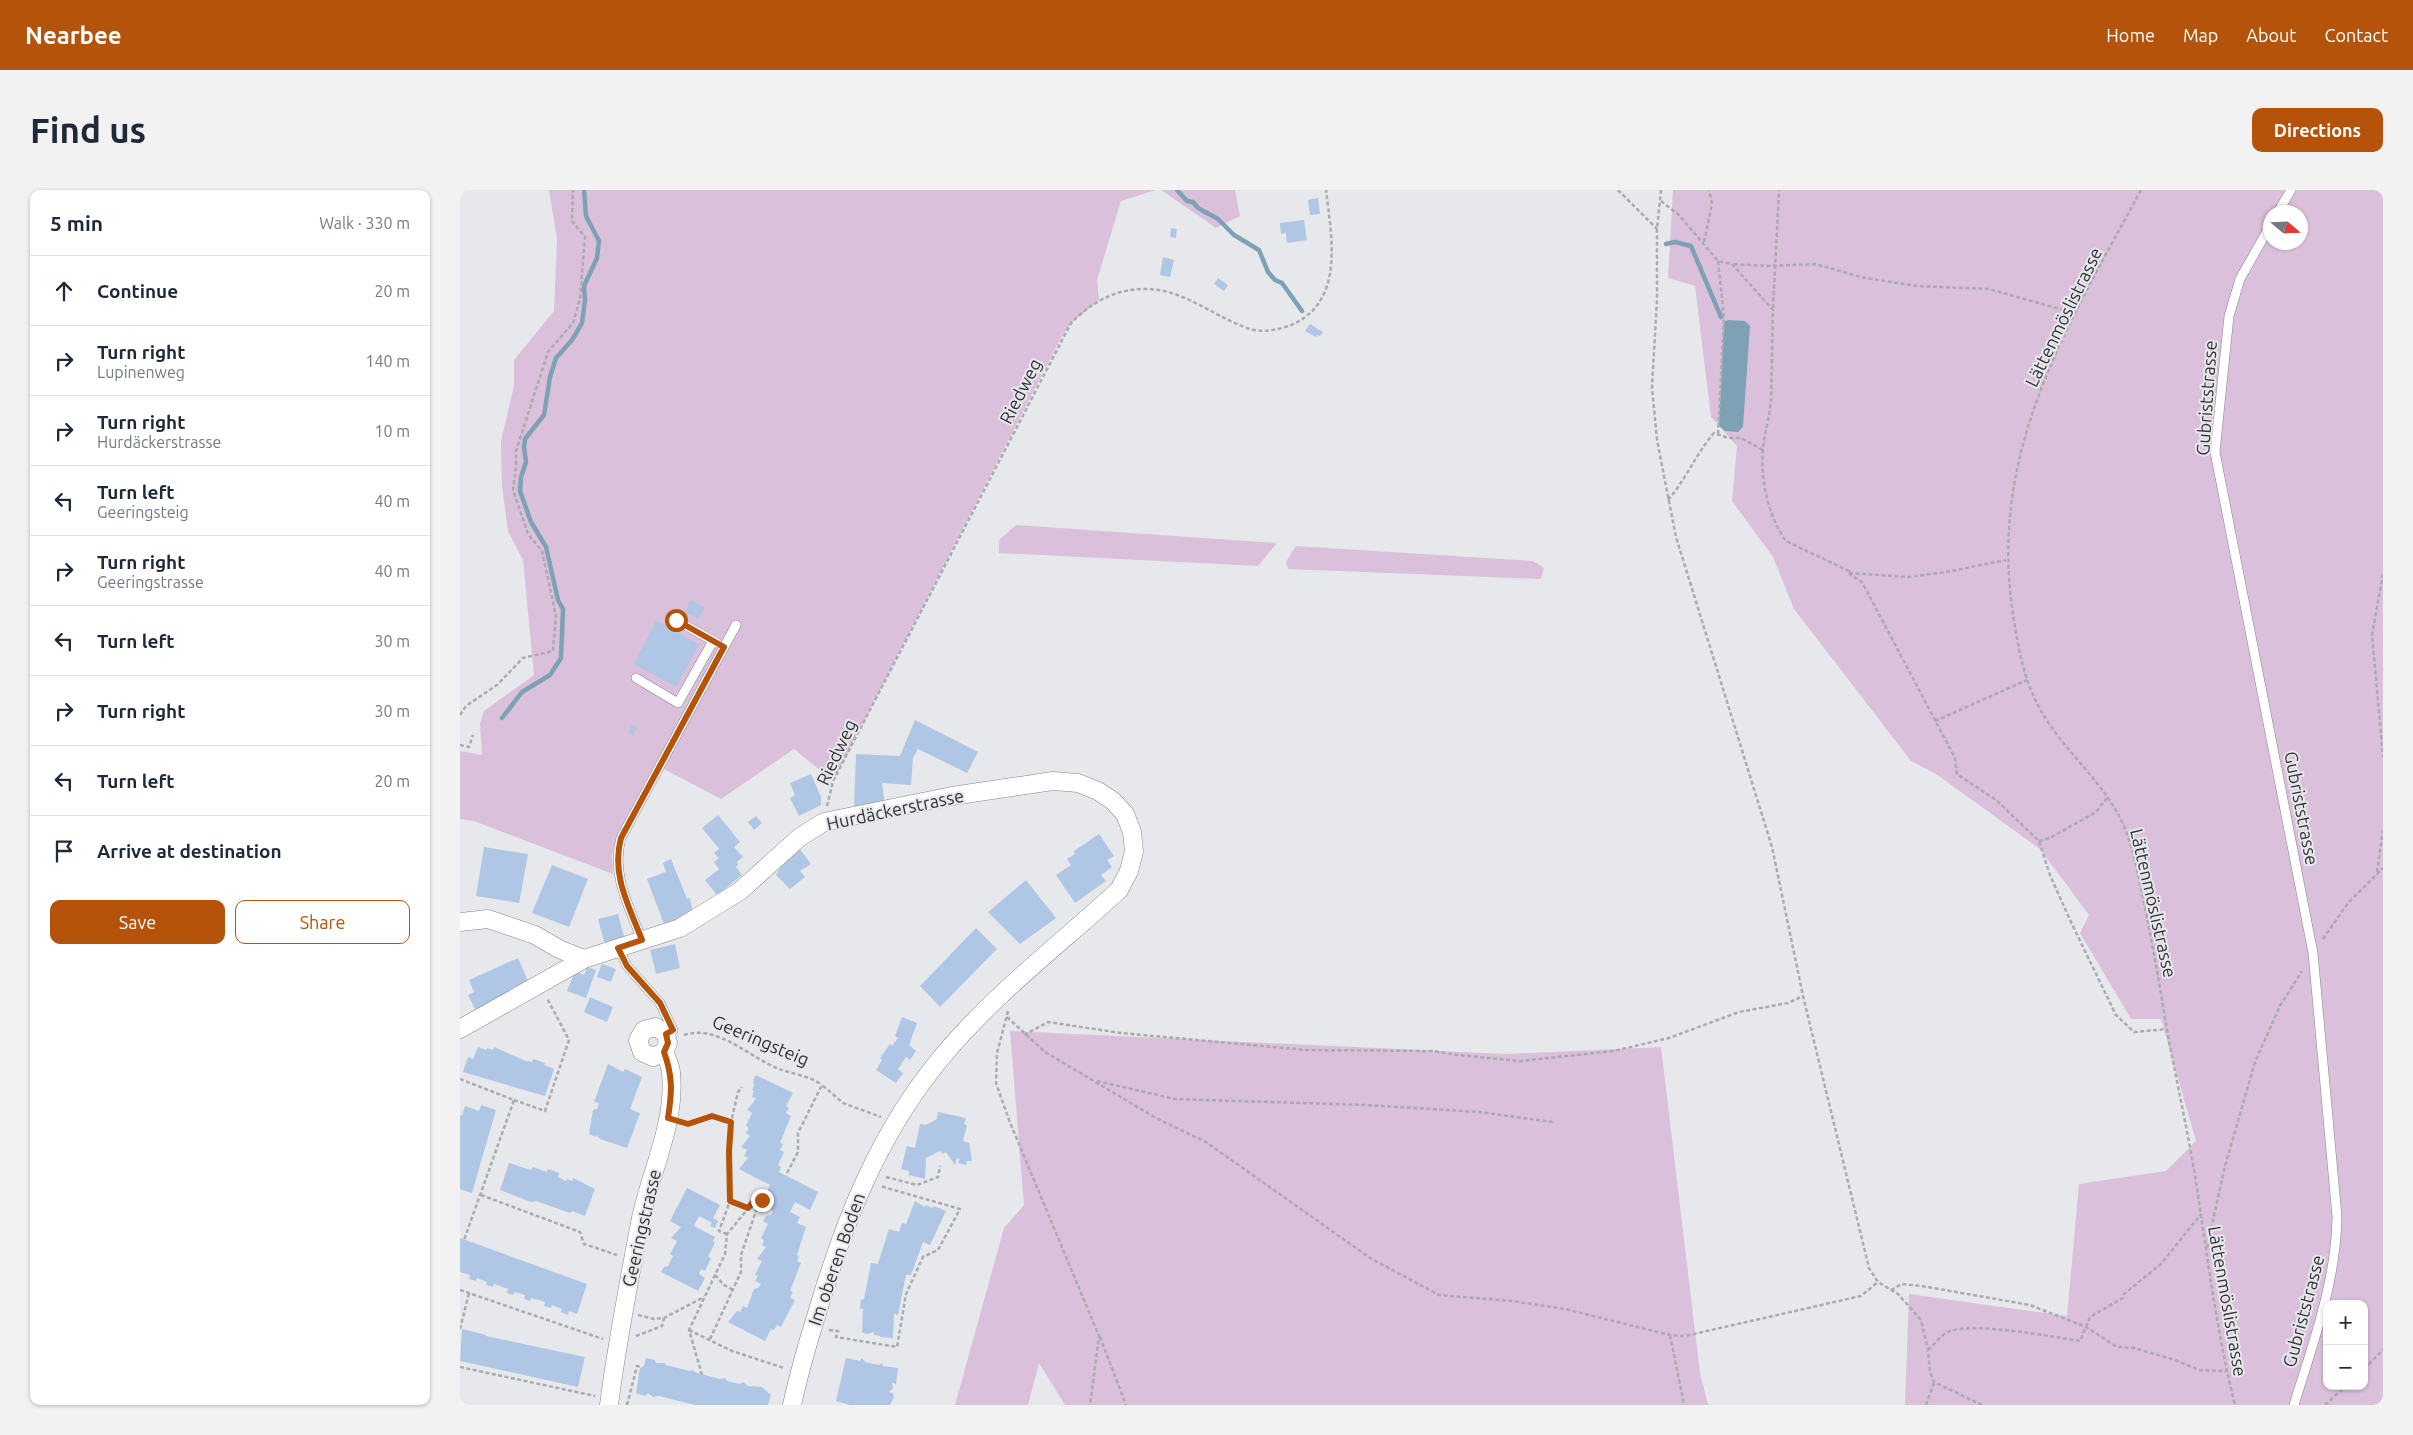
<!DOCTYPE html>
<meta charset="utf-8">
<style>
body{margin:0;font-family:Ubuntu,sans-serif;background:#f2f2f3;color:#1f2937}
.controls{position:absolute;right:15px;bottom:15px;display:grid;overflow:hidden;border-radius:10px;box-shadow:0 1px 4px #0004}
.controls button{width:45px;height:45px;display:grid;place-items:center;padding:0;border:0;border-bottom:1px solid #e0e1e3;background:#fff;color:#1f2937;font:25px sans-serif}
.compass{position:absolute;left:1803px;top:15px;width:45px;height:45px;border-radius:50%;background:#fff;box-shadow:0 1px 4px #0004;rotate:109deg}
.stop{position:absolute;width:15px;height:15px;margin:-11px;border:4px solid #b45309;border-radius:50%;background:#fff}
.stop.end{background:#b45309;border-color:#fff;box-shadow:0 1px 5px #0008}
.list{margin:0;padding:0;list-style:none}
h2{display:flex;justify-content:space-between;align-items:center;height:65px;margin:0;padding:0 20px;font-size:21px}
h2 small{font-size:16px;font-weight:400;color:#747a83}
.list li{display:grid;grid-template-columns:32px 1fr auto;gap:15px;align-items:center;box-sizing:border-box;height:70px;padding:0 20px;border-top:1px solid #e0e1e3}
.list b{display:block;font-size:19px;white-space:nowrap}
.list p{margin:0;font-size:16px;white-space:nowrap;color:#747a83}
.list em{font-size:16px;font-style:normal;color:#747a83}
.actions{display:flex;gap:10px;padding:15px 20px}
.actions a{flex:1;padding:11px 0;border:1px solid #b45309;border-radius:10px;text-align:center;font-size:18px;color:#b45309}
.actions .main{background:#b45309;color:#fff}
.icon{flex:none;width:28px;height:28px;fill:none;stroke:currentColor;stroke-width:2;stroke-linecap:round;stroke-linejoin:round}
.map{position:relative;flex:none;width:1923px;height:1215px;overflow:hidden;border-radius:10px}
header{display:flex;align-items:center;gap:30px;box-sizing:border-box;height:70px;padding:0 25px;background:#b45309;color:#fff}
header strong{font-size:24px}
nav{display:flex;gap:28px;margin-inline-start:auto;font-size:18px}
.intro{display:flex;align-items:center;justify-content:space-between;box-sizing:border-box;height:120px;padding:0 30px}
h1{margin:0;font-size:35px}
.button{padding:12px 22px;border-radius:10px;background:#b45309;color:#fff;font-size:18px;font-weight:700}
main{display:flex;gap:30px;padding:0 30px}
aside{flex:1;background:#fff;border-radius:10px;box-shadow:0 1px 4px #0004}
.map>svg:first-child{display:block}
.green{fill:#dbc0dc;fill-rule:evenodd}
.water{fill:#7ea1b6}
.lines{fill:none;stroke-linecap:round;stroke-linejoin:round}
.stream{stroke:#7ea1b6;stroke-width:4.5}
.building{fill:#b0c6e5}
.lane-casing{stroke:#848588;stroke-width:10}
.street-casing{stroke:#848588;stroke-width:19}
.path{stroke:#aaabae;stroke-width:2.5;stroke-dasharray:4 2.5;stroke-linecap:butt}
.lane{stroke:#fff;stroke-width:9}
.street{stroke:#fff;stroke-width:18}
.route{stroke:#b45309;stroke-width:6}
.labels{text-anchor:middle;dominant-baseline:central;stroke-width:4;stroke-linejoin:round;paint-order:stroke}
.street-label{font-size:18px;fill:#343436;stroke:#e7e8ec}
</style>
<header>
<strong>Nearbee</strong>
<nav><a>Home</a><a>Map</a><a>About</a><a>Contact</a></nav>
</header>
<div class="intro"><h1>Find us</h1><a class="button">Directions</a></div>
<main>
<aside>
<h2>5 min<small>Walk · 330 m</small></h2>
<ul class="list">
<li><svg class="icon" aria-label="ahead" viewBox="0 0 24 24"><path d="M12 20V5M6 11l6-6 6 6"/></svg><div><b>Continue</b></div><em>20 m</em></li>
<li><svg class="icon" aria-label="right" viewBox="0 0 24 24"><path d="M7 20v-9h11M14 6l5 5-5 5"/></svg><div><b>Turn right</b><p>Lupinenweg</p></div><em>140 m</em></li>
<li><svg class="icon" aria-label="right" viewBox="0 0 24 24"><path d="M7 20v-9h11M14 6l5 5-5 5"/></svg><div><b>Turn right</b><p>Hurdäckerstrasse</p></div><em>10 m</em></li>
<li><svg class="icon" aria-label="left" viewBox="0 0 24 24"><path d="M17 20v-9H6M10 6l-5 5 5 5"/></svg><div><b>Turn left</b><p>Geeringsteig</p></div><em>40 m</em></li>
<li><svg class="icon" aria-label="right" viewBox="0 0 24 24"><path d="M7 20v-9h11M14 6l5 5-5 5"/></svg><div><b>Turn right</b><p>Geeringstrasse</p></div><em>40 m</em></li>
<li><svg class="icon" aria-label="left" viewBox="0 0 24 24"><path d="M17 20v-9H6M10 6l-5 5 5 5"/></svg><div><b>Turn left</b></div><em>30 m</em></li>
<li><svg class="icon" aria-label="right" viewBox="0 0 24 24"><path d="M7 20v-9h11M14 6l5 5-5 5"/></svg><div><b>Turn right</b></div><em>30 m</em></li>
<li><svg class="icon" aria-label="left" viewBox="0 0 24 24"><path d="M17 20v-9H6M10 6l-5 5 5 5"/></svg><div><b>Turn left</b></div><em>20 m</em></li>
<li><svg class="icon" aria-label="arrive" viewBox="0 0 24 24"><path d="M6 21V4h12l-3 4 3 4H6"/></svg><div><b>Arrive at destination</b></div></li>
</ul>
<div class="actions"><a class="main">Save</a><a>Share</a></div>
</aside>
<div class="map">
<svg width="1923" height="1215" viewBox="0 0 1923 1215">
<rect width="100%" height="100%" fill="#e7e8ec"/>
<path class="green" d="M89,0H696L661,11L637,90L639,110L611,133L601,148L373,591L334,559L261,609L204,579L208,572L199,567L159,641L152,665L153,684L14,631L0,629V561L22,565L20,534L24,521L74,485L63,370L48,341L42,296L41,251L54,196V170L94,121L97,49Z
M701,0H775L780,26L756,38Z
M1213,0H1923V1215H1445L1449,1104L1607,1126L1619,994L1706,981L1736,951L1701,829H1671L1620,743L1629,725L1580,659L1476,584L1451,571L1334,419L1313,367L1272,311L1277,256L1251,227L1235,96L1208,88ZM1810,22H1840V52H1810ZM1867,1114H1904V1196H1867Z
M556,335L817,353L798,376L539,363V350Z
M836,356L1073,371L1084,378L1081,389L828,379L826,372Z
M550,841L1046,864L1201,857L1240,1183L1248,1215H605L579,1173L568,1215H495L544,1038L564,1015Z"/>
<path class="water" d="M1268,130L1285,131L1290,136L1283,237L1278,242L1265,241L1259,236L1264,132Z"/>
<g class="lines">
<path class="stream" d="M717,0L727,11L733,12L738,18L758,29L774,45L799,60L808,82L815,90L822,93L842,121
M1206,54L1215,52L1231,56L1261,127
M42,528L62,502L90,485L101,468L103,419L98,410L86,357L71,332L60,301L61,287L66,272L64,257L65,249L84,225L90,187L96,168L112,150L122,133L125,110L124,96L137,68L139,51L126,26L124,0"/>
</g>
<path class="building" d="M858,8L860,24L850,25L848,10Z
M844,30L847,50L827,53L826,43L821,44L820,33Z
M711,38L717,39L716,48L710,47Z
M703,67L714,70L710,87L700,85Z
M758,88L768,95L764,101L754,94Z
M850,134L863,142L860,146L857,145L856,147L845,141Z
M231,410L245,417L238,429L225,422Z
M196,431L239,454L216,497L174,474Z
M455,530L518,562L507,583L458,559L453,568L451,595L422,593L425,617L394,616L396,564L440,566Z
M172,535L177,538L173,545L168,542Z
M351,584L361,607V615L339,626L330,608L335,605L330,593Z
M258,625L280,652L274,657L283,667L277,672L278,675L276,677L282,685L257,705L245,690L259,679L254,672L259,668L254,663L259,659L242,638Z
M296,626L302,633L294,640L288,632Z
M639,644L654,666L647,670L652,677L641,685L646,691L615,713L596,685L611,675L607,669L615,664L614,661Z
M24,657L68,664L59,713L16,706Z
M339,658L351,674L340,681L345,687L330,699L316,685L324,671Z
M211,669L227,709L230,708L233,723L204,734L187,689L206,682L203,673Z
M92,675L128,689L109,737L72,723Z
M566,690L596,728L560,754L528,722Z
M158,724L165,750L145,755L138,729Z
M516,738L537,759L480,817L460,796Z
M215,754L220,778L196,784L190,760Z
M58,768L68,791L53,798L55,801L16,821L8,805L14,802L9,790Z
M142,774L156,779L151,792L137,787Z
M127,777L136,780L126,808L107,801L115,781L124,785Z
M130,807L153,817L147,832L124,822Z
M442,827L457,833L449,855L456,861L450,870L446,867L438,879L443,883L436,893L416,880L422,870L420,868L430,854L432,856L438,848L435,846Z
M18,857L26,860L27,858L33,860L34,857L66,871L72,872L73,869L85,873L84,875L94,879L85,906L3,882L8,867L13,869Z
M148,874L163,882L165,879L182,887L170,919L180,923L167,958L140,949L136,945V947L129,944L133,920L137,919L139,913L134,912Z
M296,885L333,903L326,916L329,918L326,923L331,926L320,953L323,954L320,960L324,962L318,975L321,977L319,982L358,1002L350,1020L335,1012L330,1022L340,1027L337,1033L346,1037L337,1065L339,1066L337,1071L341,1073L330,1101L333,1102L330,1108L335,1110L321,1137L317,1135L314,1140L311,1139L305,1151L268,1132L277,1121L280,1122L283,1116L287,1118L294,1099L298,1098L301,1094L295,1091L298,1086L295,1085L302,1071L297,1069L306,1057L302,1055L304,1050L301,1048L308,1034L303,1031L306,1026L311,1025L313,1021L305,1015L304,1017L300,1015L310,995L279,979L288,968L284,966L287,960L281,957L290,946L286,943L289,938L286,936L292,923L287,920L296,909L292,907L294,901L292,900L294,896L293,890Z
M21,915L36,920L12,1003L0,999V925L2,926L5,916L19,921Z
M478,922L506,928L504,934L507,935L503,951L509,953L512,971H507L506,975L498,973L500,969L497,968L495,975L486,962L483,964L480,961L466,968L465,989L449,985V981L441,979L447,956L455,958L460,934L466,935L477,929Z
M49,973L71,980L73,977L87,982L88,979L99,983L98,987L106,991L107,989L112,991L113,988L135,999L125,1026L112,1021L110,1023L76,1011L71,1012L40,1000Z
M227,998L260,1015L253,1028L258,1031L255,1038L250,1036L252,1033L239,1026L234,1036L255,1047L253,1051L255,1053L248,1067L251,1068L245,1081L241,1079L239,1084L245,1088L238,1101L201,1082L204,1077L208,1076L213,1066L210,1064L217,1051L211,1048L221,1037L210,1031Z
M455,1011L465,1017L466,1015L472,1018L474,1016L486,1021L470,1055L463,1052L451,1085H446L438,1125L434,1124L433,1148L420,1147V1146L414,1145V1142L406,1144L402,1142L403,1119H400L401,1109H404L411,1073L418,1074L429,1039L439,1042L442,1033L446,1034Z
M0,1048L127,1094L117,1124L109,1121L108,1125L101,1122L102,1119L92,1115L91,1118L84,1116L85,1112L71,1108L70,1111L64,1109L65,1105L55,1102L53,1105L47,1103L48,1099L34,1094L33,1097L26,1095L27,1092L17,1088L16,1091L9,1089L10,1085L0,1082Z
M2,1139L26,1145V1146L125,1167L118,1197L0,1171Z
M186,1168L195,1170L196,1173H205L206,1175L230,1181L232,1180L237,1183L260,1189L265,1188L267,1191L280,1194L283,1192L288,1196L302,1197L311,1205L308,1215H235L199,1206L193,1207L188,1203L185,1206L176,1203L180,1178L184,1176Z
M386,1168L400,1171L402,1168L405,1172L419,1175L422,1173L423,1176L438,1178L436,1194L432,1193L433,1198L429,1202L433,1203L434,1207L430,1215H390L376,1211Z"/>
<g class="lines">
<g class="lane-casing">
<path id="lane" d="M1818,22L1831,0
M1810,36L1780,89L1769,126L1755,262L1853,763L1877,1027C1876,1092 1853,1153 1834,1215
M216,430L257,453
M176,488L218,513L253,451
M182,750C169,716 151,685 161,648L276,435
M158,758L167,776L200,813L213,840L206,844"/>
</g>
<g class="street-casing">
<path id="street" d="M0,732L28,729L75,745L99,759L124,769
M0,839L124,769L220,738L280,701L340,647L364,632L492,606L593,591L618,593L638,601L653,611L665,624L672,642L674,661L669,681L659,700C599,755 533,805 481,868C419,943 385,1029 358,1120C348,1152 339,1183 332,1215
M149,1215C157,1152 169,1090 181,1028C191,981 216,932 211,883C211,876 206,868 204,862L208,853L206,844L196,837L184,840L178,850L182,862L193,867L204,862"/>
</g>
<path class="path" d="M1158,0L1197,39
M1201,0L1197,39V109L1192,197L1197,250L1216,347L1312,657L1343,806L1409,1078L1418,1092L1438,1104L1461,1130L1468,1160L1470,1182L1474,1192L1522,1215
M1681,0C1607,137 1528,261 1553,424C1558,456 1563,488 1579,517C1600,557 1638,586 1659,626C1667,640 1672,659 1676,675C1688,729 1698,784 1707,840C1716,889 1727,937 1735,986C1747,1062 1756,1140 1775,1215
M1201,11L1219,25L1258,71L1272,74L1313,120C1312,149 1312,179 1311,209C1310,225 1305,242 1303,258C1300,289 1308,326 1326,351L1389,381L1388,383L1402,392L1495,568L1497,584L1536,610L1579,651L1590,685L1610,730L1656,825L1674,842L1707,839
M1244,52L1252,14L1249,0
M1274,74L1306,76L1355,74L1405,88L1457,96L1529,99L1614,123
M1313,118L1319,0
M1258,244L1264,128L1258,71
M1208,310C1226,289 1236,264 1254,243L1268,248H1281L1303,260
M1389,383L1449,387L1486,382L1546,370
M1923,384L1912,445L1923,567
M0,525L6,516L37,495L63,468L93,461L96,426L82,361L68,344L53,300L56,278V261L88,162L113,133L120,109L125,47L112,31L113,0
M1475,531L1567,490
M0,555L9,557L13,545
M367,616L373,591L611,133C633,111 657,98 688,99C725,100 756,128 790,139C803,143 818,140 831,135C886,112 871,45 866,0
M1579,651L1590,648L1636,622L1647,608
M1917,682L1923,640
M1863,749L1888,713L1923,678
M548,821L537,863L536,893L549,930L639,1146L630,1215
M547,827L585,862L696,928L746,952L910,1068L979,1105L1052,1111L1105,1119L1210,1145L1225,1146L1401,1106L1418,1092
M224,845C257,834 289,867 319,879C333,884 350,886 362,895
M564,845L588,832L661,843L846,860L973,861L998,865L1060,871L1154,861L1209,848L1279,822L1328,813L1343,806
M0,889L54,910L4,1050
M637,891L715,909L905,915L1019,922L1093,932
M54,910L85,921L109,850L87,808
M224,933L228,934L252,926L271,932
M327,983L338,962V943L362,895L383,913L421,927
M426,987L457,995L478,987L480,976
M21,1005L120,1042L124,1054L157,1065
M270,1011L288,1018
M267,1044L259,1041L270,1011L269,961L271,932L278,902L282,897
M1747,1058L1764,980L1795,872L1820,816L1842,781
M255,1085L264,1095L273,1100
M0,1100L143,1149
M1431,1100L1442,1094L1462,1096L1570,1115L1626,1137L1657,1157L1674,1158L1715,1170L1739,1180L1766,1181
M178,1125L194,1129L204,1128L244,1107
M0,1139L9,1103
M229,1140L272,1161L324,1178
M369,1140L378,1141L376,1147L437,1157L446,1104L463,1067L478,1060L500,1019L420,996
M1210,1145L1224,1215
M176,1146L202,1136L204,1128
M640,1147L666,1215
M250,1149L281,1082V1065L297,1018L296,1009
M1468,1160C1474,1155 1481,1145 1488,1142C1510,1131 1594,1147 1620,1151L1630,1127L1663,1108L1664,1104L1701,1074L1741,1024
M0,1177L135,1206
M1904,1179L1923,1160
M242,1185L229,1140L265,1064L267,1044L296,1009L302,1010
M167,1215L177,1176L182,1177
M1466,1215L1474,1193
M1865,1215L1886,1196"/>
<use href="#lane" class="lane"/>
<use href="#street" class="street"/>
</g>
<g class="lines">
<path class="route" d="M216,430L264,457L161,648C151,685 169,716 182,750L158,758L167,776L200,813L213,840L206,844L208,853L204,862C213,887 212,902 208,928L228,934L252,926L271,932L269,961L270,1011L288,1018L296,1009L302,1010"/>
</g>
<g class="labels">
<g class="street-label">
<text transform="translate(1603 127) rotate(-64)">Lättenmöslistrasse</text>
<text transform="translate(560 201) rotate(-63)">Riedweg</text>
<text transform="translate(1746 208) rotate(-86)">Gubriststrasse</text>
<text transform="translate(376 562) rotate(-65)">Riedweg</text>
<text transform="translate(1842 618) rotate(79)">Gubriststrasse</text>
<text transform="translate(435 619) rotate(-12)">Hurdäckerstrasse</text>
<text transform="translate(1694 713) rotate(77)">Lättenmöslistrasse</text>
<text transform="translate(301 850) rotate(23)">Geeringsteig</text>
<text transform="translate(181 1038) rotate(-77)">Geeringstrasse</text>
<text transform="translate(376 1069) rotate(-71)">Im oberen Boden</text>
<text transform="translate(1768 1111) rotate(80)">Lättenmöslistrasse</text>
<text transform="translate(1843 1121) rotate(-75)">Gubriststrasse</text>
</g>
</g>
</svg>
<div class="controls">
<button>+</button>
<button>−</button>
</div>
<svg class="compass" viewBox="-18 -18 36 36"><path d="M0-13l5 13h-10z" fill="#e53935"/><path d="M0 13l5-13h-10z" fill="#747a83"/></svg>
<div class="stop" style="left:216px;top:430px"></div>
<div class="stop end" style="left:302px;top:1010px"></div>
</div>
</main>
